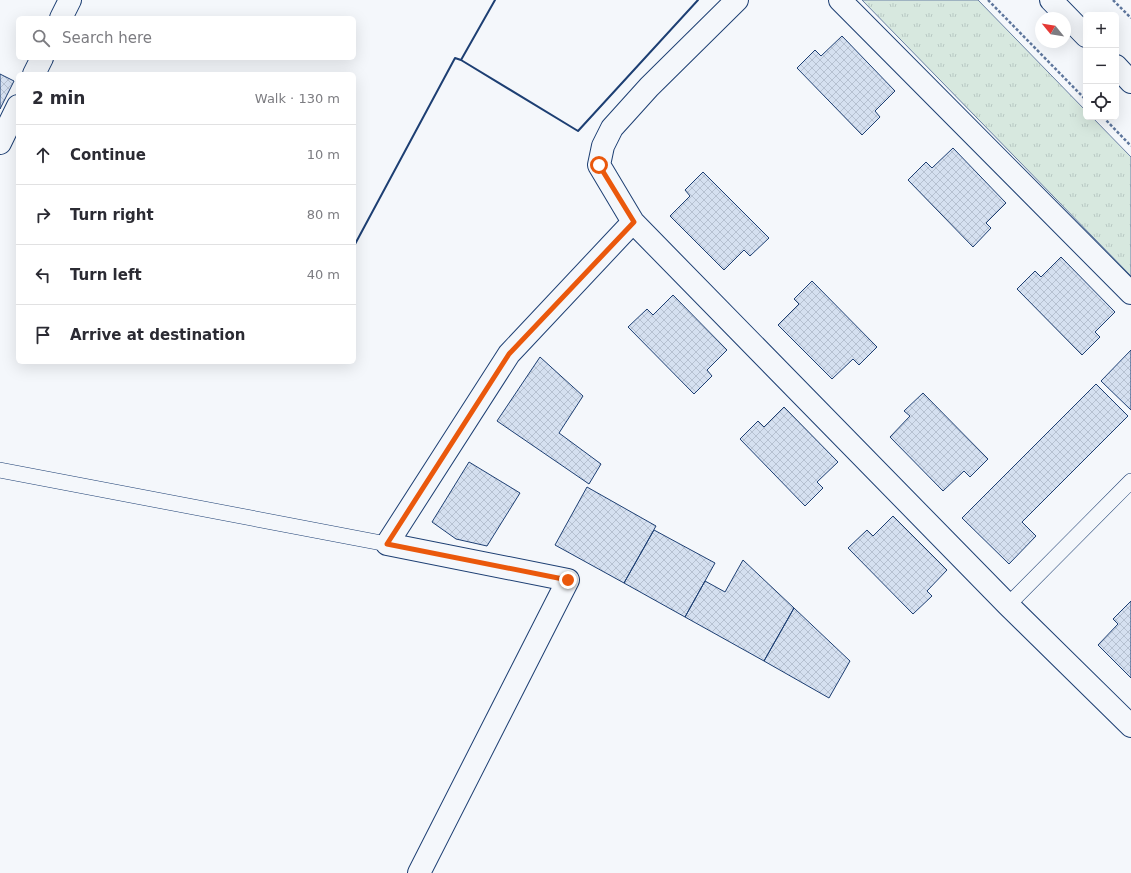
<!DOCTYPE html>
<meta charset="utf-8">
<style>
body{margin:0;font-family:"DejaVu Sans",sans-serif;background:#f7f7f7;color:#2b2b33}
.controls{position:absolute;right:12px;top:12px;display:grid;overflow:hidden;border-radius:6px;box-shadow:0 4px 16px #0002}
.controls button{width:36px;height:36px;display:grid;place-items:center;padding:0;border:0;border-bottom:1px solid #e1e1e2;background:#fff;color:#2b2b33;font:20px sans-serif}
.compass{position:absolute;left:1035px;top:12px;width:36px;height:36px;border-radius:50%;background:#fff;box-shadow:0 4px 16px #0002;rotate:300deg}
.stop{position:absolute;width:12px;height:12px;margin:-9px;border:3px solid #ea580c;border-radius:50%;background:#fff}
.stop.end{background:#ea580c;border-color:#fff;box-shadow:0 1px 4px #0008}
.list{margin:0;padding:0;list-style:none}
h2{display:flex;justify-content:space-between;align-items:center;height:52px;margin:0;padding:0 16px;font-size:17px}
h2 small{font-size:13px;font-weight:400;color:#7c7c81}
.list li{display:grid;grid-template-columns:26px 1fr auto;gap:12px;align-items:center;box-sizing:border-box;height:60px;padding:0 16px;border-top:1px solid #e1e1e2}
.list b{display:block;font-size:15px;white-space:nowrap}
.list em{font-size:13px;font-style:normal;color:#7c7c81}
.icon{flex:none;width:22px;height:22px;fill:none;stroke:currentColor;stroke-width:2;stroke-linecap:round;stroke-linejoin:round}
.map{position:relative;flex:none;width:1131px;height:873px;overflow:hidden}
.search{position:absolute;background:#fff;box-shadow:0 4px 16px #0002;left:16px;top:16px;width:340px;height:44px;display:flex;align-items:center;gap:10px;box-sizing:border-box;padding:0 14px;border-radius:6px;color:#7c7c81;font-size:15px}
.panel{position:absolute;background:#fff;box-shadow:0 4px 16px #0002;left:16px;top:72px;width:340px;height:292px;border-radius:6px}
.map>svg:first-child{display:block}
.grass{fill:url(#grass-tufts);stroke:#687fa3}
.building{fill:url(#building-cross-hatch);stroke:#1d3f73}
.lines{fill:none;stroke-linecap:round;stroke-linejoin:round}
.lane-casing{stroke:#1d3f73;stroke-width:16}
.street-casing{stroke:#1d3f73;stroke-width:24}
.primary-casing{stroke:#1d3f73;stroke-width:24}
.path{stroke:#5e769c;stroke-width:2.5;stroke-dasharray:3 2;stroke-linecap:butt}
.lane{stroke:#f4f7fb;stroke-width:15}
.street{stroke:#f4f7fb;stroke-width:22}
.primary{stroke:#f4f7fb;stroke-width:22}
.wall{stroke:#1d3f73;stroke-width:2}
.route{stroke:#ea580c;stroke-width:5}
</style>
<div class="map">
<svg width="1131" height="873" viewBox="0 0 1131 873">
<defs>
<pattern id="grass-tufts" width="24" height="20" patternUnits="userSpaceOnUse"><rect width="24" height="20" fill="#d7e8df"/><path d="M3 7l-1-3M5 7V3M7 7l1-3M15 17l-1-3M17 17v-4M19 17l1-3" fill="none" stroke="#b8c8c3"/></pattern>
<pattern id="building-cross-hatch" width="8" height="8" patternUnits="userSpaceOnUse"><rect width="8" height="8" fill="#d5e0f0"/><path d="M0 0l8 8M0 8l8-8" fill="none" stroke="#b6c1d1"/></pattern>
</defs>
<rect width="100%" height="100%" fill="#f4f7fb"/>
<path class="grass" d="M862,0H978L1086,111V117H1092L1131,157V276Z"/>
<path class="building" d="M842,36L895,91L875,111L880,117L862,135L797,68L815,50L821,56Z
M0,74L14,81L0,109Z
M953,148L1006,203L986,223L991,228L973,247L908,180L926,162L932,168Z
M703,172L769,238L750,256L744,250L724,270L670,216L690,196L685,190Z
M1061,257L1115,312L1095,332L1100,337L1082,355L1017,289L1035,271L1041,277Z
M812,281L877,347L859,365L853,359L832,379L778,325L799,304L794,299Z
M673,295L727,350L707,370L712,376L694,394L628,327L647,309L653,315Z
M1131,350V410L1101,381Z
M540,357L583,396L559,433L601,464L589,484L497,421Z
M1096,384L1128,416L1022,522L1036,536L1009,564L962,518Z
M923,393L988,459L970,477L964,471L943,491L890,437L910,416L904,411Z
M784,407L838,462L817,482L823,488L805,506L740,439L758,421L764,427Z
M469,462L520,493L487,546L456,539L432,522Z
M587,487L656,526L624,583L555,545Z
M893,516L947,570L927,591L932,596L913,614L848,548L867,530L873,536Z
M654,530L715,563L685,617L624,583Z
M743,560L794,608L764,661L685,617L705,581L725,592Z
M1131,601V678L1098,645L1118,624L1113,619Z
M794,608L850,661L829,698L764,661Z"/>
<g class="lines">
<g class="lane-casing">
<path id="lane" d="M0,470L387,544
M1008,605L1131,481"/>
</g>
<g class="street-casing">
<path id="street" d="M737,0L649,87L612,128L603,146L599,165L633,222L1008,605L1131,726
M840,0L1131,293
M61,18L70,0
M34,74L42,58
M0,143L18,106
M419,873L568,580L387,544L509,354L633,222"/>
</g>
<g class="primary-casing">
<path id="primary" d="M1051,0L1086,36
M1116,66L1131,82"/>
</g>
<path class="path" d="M988,0L1086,100
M1113,0L1131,18
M1103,117L1131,146"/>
<use href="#lane" class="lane"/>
<use href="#street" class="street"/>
<use href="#primary" class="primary"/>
<path class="wall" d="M495,0L461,60L578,131L698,0
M354,246L455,58L461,60"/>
</g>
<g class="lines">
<path class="route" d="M568,580L387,544L509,354L634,222L599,165"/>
</g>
</svg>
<div class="controls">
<button>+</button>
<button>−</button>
<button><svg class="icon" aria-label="locate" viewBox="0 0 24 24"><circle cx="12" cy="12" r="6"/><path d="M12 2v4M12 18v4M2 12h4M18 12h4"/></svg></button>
</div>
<svg class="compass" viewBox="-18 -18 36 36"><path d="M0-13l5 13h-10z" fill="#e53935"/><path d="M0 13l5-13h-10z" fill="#7c7c81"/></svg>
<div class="stop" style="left:599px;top:165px"></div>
<div class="stop end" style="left:568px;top:580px"></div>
<div class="search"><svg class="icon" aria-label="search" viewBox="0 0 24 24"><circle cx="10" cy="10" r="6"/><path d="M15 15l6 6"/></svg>Search here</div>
<section class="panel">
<h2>2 min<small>Walk · 130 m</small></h2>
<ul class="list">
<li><svg class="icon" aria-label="ahead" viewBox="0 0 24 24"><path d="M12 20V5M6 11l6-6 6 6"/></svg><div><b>Continue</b></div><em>10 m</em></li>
<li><svg class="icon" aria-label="right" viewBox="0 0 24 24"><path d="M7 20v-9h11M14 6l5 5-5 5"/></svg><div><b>Turn right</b></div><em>80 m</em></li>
<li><svg class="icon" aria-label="left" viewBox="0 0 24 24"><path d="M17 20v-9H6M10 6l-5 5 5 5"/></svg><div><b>Turn left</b></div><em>40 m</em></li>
<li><svg class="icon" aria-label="arrive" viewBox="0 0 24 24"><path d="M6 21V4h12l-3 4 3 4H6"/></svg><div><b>Arrive at destination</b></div></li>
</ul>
</section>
</div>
